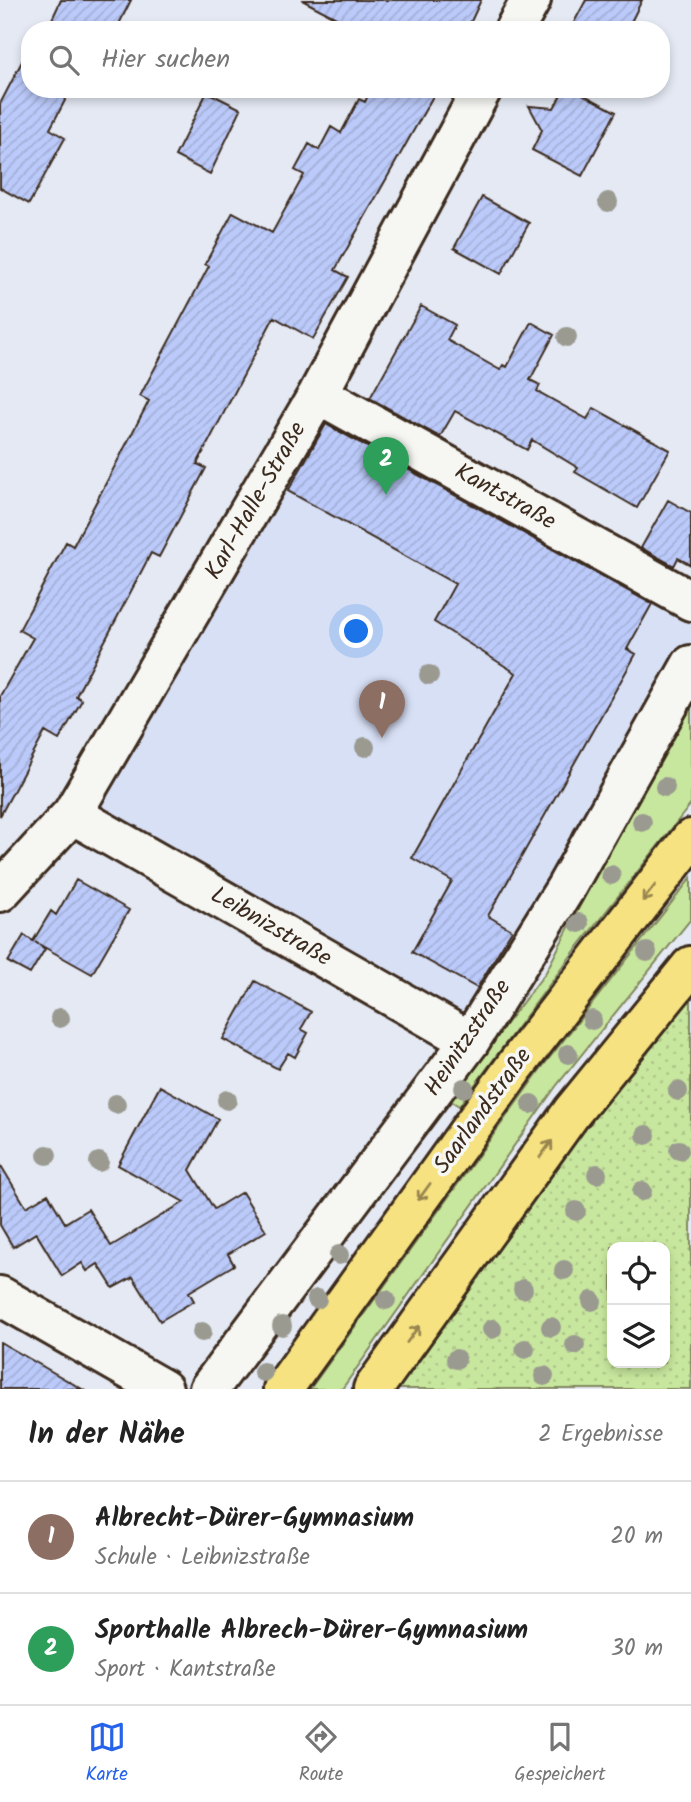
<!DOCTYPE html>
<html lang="de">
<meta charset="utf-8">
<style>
body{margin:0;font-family:Kalam,sans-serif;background:#f2f2f2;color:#222}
.controls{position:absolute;right:21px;bottom:21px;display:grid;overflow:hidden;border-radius:14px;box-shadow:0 4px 10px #0003}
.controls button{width:63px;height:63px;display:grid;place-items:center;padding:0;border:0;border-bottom:2px solid #e0e0e0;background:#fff;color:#222;font:35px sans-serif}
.you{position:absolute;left:357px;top:632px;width:24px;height:24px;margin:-18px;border:5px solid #fff;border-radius:50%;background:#1a73e8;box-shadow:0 0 0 10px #1a73e833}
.badge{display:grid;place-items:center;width:46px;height:46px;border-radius:50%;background:#2563eb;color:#fff;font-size:23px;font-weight:700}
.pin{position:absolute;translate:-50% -58px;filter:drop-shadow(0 2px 4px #0008)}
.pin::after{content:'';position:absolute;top:37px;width:24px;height:21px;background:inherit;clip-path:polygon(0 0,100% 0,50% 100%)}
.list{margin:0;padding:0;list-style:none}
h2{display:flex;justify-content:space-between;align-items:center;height:91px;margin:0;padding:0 28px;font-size:30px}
h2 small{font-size:23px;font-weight:400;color:#767676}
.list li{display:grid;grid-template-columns:46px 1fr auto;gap:21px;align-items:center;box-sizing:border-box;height:112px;padding:0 28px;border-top:2px solid #e0e0e0}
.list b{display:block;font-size:26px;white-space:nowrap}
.list p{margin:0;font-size:23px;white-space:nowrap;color:#767676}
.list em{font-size:23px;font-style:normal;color:#767676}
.icon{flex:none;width:38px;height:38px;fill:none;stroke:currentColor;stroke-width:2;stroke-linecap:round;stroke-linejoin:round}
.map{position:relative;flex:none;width:691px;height:1389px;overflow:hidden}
.search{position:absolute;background:#fff;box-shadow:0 4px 10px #0003;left:21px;right:21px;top:21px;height:77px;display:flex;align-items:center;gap:18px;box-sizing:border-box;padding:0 24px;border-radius:28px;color:#767676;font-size:26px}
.sheet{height:315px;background:#fff}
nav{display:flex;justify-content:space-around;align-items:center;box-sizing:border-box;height:98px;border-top:2px solid #e0e0e0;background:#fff;font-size:19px;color:#767676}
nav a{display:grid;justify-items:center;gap:4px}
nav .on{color:#2563eb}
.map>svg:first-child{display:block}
.built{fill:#d8e0f6}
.green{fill:#c8e79e;stroke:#82885e;stroke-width:2}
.park{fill:url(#park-dots);stroke:#82885e;stroke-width:2;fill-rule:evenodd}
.building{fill:url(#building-hatch);stroke:#3b2a1e;stroke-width:2}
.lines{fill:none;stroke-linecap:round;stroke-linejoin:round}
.minor-casing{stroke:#3b2a1e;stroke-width:44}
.highway-casing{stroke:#3b2a1e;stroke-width:44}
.minor{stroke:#f6f6f2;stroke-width:38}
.highway{stroke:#f7e281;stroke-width:38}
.tree{fill:#9a9a90}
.oneway{stroke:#998650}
.labels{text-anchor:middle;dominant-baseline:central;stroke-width:7;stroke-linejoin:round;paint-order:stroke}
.street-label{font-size:24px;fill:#3b2a1e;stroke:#f6f6f2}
</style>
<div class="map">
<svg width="691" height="1389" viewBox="0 0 691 1389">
<defs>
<pattern id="park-dots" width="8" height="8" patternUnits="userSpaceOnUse" patternTransform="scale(1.75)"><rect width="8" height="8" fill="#c8e79e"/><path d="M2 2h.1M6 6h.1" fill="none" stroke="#adc688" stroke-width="1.8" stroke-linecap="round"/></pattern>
<pattern id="building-hatch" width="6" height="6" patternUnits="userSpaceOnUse" patternTransform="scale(1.75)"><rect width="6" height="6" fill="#bbcafa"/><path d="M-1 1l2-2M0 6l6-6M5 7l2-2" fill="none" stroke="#a2aed6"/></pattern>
</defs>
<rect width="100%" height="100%" fill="#e4e9f4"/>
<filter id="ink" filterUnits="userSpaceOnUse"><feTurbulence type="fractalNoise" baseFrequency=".0143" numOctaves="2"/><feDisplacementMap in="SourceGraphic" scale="14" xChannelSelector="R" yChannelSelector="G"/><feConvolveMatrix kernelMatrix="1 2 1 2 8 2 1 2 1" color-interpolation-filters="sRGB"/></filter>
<g filter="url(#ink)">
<path class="built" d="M318,394L691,601V663L470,1041L72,814Z"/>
<path class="green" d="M691,708V804L570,957L459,1106L448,1099L546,972L624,820Z
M691,878V919L557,1085L342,1389H310L540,1070Z"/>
<path class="park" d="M691,977V1389H379ZM612,1247H665V1363H612Z"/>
<path class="building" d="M61,0H131L116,30H47Z
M302,0H481L467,30H359Z
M586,0H642L627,30H570Z
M30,46V89H71L50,129L65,138L29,204L0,188V104Z
M371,89H437L335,270L348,277L313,339L274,317L197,464L206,468L159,557L151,553L76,696L82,700L59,740L45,732L0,816V696L33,638L19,630L66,542L73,546L149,401L140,396L209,266L205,264L233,212L272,233L304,175L295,170L309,144L319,150L331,127L341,133L359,99L365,102Z
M564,89H573L616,112L582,176L532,150L542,130L529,106L554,108Z
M207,92L241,109L210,174L175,156Z
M482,197L529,223L501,274L454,248Z
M421,306L455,325L447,340L500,370L503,365L507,367L531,322L554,335L530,380L540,385L537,391L587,419L594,408L670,450L637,508L575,472L578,468L532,440L527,450L455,411L440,437L370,398Z
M326,424L652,604L627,649L636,654L488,916L512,930L477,988L412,952L452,881L412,858L516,673L434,622L455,584L288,491Z
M668,500L691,513V565L678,558L674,566L641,548Z
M76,880L129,910L92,974L35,942L45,949L30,974L8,962L24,935L33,941L51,911L56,915Z
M255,981L311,1012L301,1029L308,1033L295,1057L288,1053L278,1069L223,1039Z
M160,1086L218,1119L190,1170L214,1209L242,1192L266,1231L228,1254L234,1265L189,1292L194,1301L160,1321L133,1277L113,1288L98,1264L87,1271L82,1263L62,1276L36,1233L13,1247L0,1225V1164L26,1207L48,1194L65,1223L88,1209L111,1246L184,1202L118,1165Z
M0,1342L82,1389H0Z"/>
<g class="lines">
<g class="minor-casing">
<path id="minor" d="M514,30L531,0
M318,394L691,601
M72,814L470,1041
M0,892L72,814L318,394L482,89
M0,1296L163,1389
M209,1389L470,1041L565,889L691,665"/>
</g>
<g class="highway-casing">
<path id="highway" d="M283,1389L516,1065L691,839
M373,1389L572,1112L691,966"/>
</g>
<use href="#minor" class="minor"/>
<use href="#highway" class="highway"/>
</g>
<g class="tree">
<circle cx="608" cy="202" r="10"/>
<circle cx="567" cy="337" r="10"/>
<circle cx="429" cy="675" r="10"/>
<circle cx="390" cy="700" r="10"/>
<circle cx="365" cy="747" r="10"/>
<circle cx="665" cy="787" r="10"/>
<circle cx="642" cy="822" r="10"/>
<circle cx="611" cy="875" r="10"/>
<circle cx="579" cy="923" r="10"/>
<circle cx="647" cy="952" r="10"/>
<circle cx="60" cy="1018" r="10"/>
<circle cx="592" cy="1020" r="10"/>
<circle cx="568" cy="1054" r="10"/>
<circle cx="464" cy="1088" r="10"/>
<circle cx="678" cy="1091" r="10"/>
<circle cx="227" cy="1100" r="10"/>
<circle cx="116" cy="1104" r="10"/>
<circle cx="531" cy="1104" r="10"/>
<circle cx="646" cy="1135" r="10"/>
<circle cx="679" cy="1150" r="10"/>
<circle cx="47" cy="1155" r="10"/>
<circle cx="99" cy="1162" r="10"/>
<circle cx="597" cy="1174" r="10"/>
<circle cx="642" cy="1191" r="10"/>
<circle cx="576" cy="1211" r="10"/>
<circle cx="339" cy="1255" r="10"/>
<circle cx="564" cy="1270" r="10"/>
<circle cx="523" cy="1289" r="10"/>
<circle cx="317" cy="1299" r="10"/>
<circle cx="386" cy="1300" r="10"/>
<circle cx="592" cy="1301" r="10"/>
<circle cx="282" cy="1326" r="10"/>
<circle cx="551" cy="1327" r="10"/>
<circle cx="492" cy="1329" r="10"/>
<circle cx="202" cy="1332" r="10"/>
<circle cx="575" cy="1345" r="10"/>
<circle cx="525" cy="1349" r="10"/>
<circle cx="456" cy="1359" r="10"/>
<circle cx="263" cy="1372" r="10"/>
<circle cx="544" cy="1376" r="10"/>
</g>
<defs><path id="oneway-shaft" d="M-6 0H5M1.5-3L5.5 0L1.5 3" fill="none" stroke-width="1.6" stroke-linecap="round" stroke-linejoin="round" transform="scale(1.75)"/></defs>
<g class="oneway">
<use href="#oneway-shaft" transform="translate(649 893) rotate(128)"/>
<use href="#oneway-shaft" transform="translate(546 1149) rotate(-54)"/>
<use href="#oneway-shaft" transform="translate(424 1192) rotate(126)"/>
<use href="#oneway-shaft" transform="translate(413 1334) rotate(-54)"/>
</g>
</g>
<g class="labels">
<g class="street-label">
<text transform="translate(505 497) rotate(29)">Kantstraße</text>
<text transform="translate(256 501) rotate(-60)">Karl-Halle-Straße</text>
<text transform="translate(271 927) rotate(30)">Leibnizstraße</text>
<text transform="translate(468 1038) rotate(-56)">Heinitzstraße</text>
<text transform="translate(483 1111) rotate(-54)">Saarlandstraße</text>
</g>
</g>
</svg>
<div class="controls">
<button><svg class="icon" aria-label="locate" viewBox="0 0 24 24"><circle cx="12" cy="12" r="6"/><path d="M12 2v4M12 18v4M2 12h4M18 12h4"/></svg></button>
<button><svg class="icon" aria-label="layers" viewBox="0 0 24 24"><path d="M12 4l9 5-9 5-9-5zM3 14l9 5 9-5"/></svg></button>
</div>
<div class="you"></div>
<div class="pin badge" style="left:382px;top:738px;background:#8d6e63">1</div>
<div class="pin badge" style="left:386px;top:495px;background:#2e9e5b">2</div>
<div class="search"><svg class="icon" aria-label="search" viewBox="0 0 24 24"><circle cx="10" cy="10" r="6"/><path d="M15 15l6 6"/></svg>Hier suchen</div>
</div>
<section class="sheet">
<h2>In der Nähe<small>2 Ergebnisse</small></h2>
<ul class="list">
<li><span class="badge" style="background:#8d6e63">1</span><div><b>Albrecht-Dürer-Gymnasium</b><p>Schule · Leibnizstraße</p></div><em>20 m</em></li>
<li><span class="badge" style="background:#2e9e5b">2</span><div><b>Sporthalle Albrech-Dürer-Gymnasium</b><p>Sport · Kantstraße</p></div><em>30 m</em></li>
</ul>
</section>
<nav>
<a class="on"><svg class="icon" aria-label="map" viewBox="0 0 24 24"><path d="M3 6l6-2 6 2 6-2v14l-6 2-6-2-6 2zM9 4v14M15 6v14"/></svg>Karte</a>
<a><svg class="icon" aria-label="directions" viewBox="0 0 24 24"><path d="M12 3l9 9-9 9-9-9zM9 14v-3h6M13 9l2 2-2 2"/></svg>Route</a>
<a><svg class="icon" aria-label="saved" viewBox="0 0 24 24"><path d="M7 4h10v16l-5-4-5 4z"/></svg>Gespeichert</a>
</nav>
